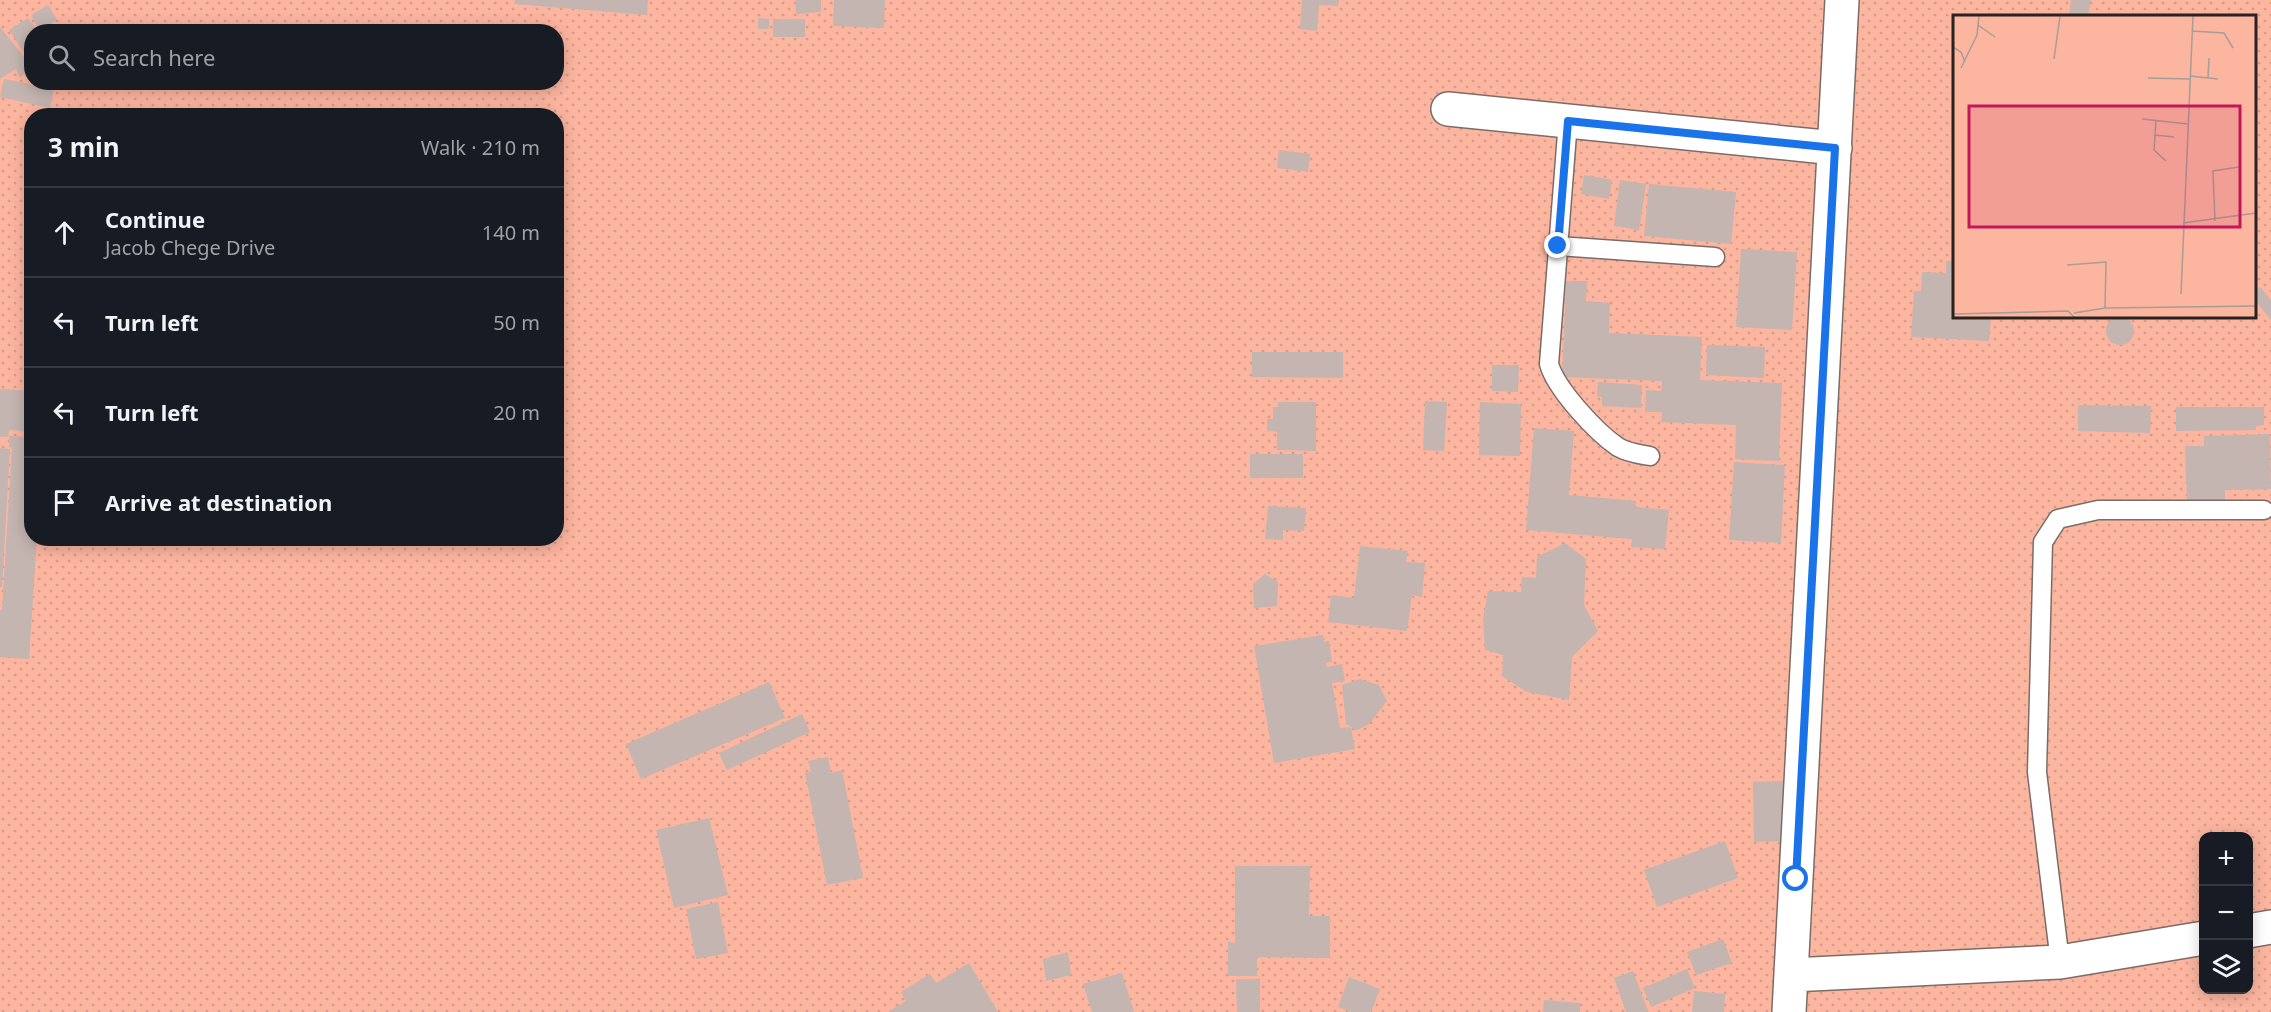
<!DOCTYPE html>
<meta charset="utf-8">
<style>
body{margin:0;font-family:"Noto Sans",sans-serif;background:#20242c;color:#f1f3f6}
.controls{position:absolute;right:18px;bottom:18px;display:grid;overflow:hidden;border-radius:12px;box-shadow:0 3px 15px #0003}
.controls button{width:54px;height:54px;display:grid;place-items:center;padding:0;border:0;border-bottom:2px solid #363941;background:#171b24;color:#f1f3f6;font:30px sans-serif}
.stop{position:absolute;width:18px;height:18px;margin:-14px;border:4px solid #1a73e8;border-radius:50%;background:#fff}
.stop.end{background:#1a73e8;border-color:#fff;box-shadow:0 2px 6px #0008}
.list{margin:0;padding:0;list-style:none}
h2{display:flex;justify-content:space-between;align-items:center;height:78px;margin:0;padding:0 24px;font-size:26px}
h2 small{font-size:20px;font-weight:400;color:#9ea1a6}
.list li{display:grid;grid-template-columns:39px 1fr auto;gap:18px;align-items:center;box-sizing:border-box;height:90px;padding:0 24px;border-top:2px solid #363941}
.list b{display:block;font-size:22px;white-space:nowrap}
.list p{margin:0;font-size:20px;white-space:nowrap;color:#9ea1a6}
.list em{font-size:20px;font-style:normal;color:#9ea1a6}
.icon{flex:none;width:33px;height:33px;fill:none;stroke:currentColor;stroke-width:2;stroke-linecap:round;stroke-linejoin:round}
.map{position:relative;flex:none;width:2271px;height:1012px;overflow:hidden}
.search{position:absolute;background:#171b24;box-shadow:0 3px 15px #0003;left:24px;top:24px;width:540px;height:66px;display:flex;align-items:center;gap:15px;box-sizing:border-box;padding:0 21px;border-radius:24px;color:#9ea1a6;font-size:22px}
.panel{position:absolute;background:#171b24;box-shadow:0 3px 15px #0003;left:24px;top:108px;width:540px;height:438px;border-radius:24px}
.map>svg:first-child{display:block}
.garden{fill:url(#garden-dots);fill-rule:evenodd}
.building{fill:#c5b5b0}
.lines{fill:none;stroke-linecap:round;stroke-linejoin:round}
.service-casing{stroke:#7b6c67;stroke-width:21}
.minor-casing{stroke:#7b6c67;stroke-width:36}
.service{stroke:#fff;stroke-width:18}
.minor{stroke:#fff;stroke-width:33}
.route{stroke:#1a73e8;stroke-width:8}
.inset-road{fill:none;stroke:#a89c98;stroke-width:1.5}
.view{fill:#c2185b;fill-opacity:0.15;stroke:#c2185b;stroke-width:3}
.inset-edge{fill:none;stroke:#282220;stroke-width:3}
</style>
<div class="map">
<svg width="2271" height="1012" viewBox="0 0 2271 1012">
<defs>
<pattern id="garden-dots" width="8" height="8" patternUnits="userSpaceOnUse" patternTransform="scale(1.5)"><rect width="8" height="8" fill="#fcb59f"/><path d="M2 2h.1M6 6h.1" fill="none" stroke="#d89b89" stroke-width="1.8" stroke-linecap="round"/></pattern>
</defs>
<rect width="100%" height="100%" fill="#feede8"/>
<path class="garden" d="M0,0H2271V1012H0ZM1954,16H2254V316H1954ZM32,32H556V82H32ZM32,116H556V538H32ZM2204,836H2248V990H2204Z"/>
<path class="building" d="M515,0H648L647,15L514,4Z
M795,0H821V12L796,14Z
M834,0H885L884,28L833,26Z
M1302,0H1339L1338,6L1319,5L1317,31L1300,29Z
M2071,0H2091L2088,16H2069Z
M48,5L57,20L39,30L31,15Z
M28,18L36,29L32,32V45L23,51L9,30Z
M758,18L769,19V29H758Z
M773,19H805V37H773Z
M0,27L32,67L20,78L16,69L0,79Z
M4,79L54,89L50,108L0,97Z
M1279,150L1310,154L1308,172L1277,168Z
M1584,175L1612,180L1609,199L1581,194Z
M1620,180L1646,184L1639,230L1614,226Z
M1649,184L1736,192L1731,244L1644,236Z
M1741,249L1797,252L1792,330L1736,327Z
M1946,261H1954V316H1991L1989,341L1911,337L1914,291H1921L1922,272L1946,273Z
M1566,281H1587L1586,301L1610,303L1609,333L1702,337L1700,380L1782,383L1779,461L1735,459L1736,425L1661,422L1662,412H1645L1646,390L1661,391L1662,381L1562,377Z
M2260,287L2271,300V320L2254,299V291Z
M2106 331a14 14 0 1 1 28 0a14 14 0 1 1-28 0Z
M1707,345L1765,347L1764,378L1706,375Z
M1252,352H1343V378L1252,377Z
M1492,365H1519L1518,392L1492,391Z
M1598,382L1642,385L1641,408L1602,406V397L1597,396Z
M0,389L32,391V432L9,430L8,437H0Z
M1425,401L1447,402L1444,451L1423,450Z
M1278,402H1316V451L1277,450V432L1267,431V419H1273V407H1278Z
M1480,402L1521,404L1520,456L1479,455Z
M2078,405L2151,406L2150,433L2078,431Z
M2176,407H2264V425L2256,426V430L2176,431Z
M1534,428L1574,431L1569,495L1636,501L1635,507L1669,510L1665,549L1631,547L1632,539L1526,530Z
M2270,434L2271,489L2225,490V503L2187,504L2185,446H2204V436Z
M9,436L32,437V538H37L29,659L0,657V610H2L12,448L9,447Z
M0,448L10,449L2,587H0Z
M1250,454H1303V478H1250Z
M1734,462L1785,465L1781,543L1729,540Z
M1268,506L1306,508L1304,531L1283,530V540L1265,539Z
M1565,543L1586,559L1584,605L1598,631L1572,657L1569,700L1527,692L1502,676L1503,655L1485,650L1483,619L1488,591L1521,592L1522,577L1536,578L1537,557Z
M1360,546L1408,551L1406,562L1425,563L1422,597L1412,595L1407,631L1328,622L1331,595L1354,598Z
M1265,574L1278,582L1277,606L1254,608L1253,584Z
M1323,635L1324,642L1329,641L1332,662L1326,663L1327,667L1342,664L1345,681L1332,683L1340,728L1351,727L1355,749L1274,763L1254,646Z
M1360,679L1379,685L1387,701L1369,724L1356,731L1346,723L1342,685Z
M769,682L785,718L641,779L626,744Z
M802,714L810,732L727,770L719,753Z
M828,757L831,773L842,770L863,878L827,885L805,773L811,772L808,761Z
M1783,781L1784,841L1754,842L1753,782Z
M709,818L728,895L674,908L656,830Z
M1725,841L1738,878L1657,907L1644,870Z
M1235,866H1310L1309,916H1330V958L1257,957V976H1228V942L1235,943Z
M718,902L728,953L696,959L686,909Z
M1723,939L1732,963L1696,975L1687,952Z
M1068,952L1071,975L1046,981L1043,959Z
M969,963L998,1012H888L906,1001L901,992L930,974L936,983Z
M1687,969L1695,988L1651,1007L1643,988Z
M1633,971L1648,1011L1646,1012H1626L1614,978Z
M1122,973L1134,1012H1092L1083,984Z
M1349,977L1380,989L1371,1012H1351L1338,1007Z
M1236,979H1260V1012H1237Z
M1694,991L1725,994L1724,1012H1692Z
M1544,1000L1580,1003V1012H1543Z"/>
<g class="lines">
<g class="service-casing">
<path id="service" d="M1568,121L1549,364C1556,389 1596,432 1618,447C1628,453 1639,454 1650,456
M1558,246L1715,257
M2060,962L2037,772L2043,542L2058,519L2098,510H2264"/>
</g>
<g class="minor-casing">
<path id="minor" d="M1448,109L1835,148
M2248,931L2271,927
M1791,975L2060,962L2204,938
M1789,1012L1842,0"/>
</g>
<use href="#service" class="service"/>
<use href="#minor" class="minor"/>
</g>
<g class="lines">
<path class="route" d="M1558,246L1568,121L1835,148L1796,879"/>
</g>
<g transform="translate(1953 15)">
<rect width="303" height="303" fill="#feede8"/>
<path d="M0,1H303V302H0Z" fill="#fcb59f"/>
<path class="inset-road" d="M25,10L42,22M239,16L271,18L280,33M0,32L8,37L12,47M101,44L107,1M8,53L24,20L26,1M237,61L265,64M195,63L237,64M255,63L256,43M189,104L235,109M203,105L201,135L213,146M202,120L221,122M262,206L260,156L286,152M230,208L303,198M114,250L153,247L152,293M228,279L240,1M121,298L152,293L303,291M0,299L115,296L121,302"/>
<path class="view" d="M16,91H287V212H16Z"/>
<rect width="303" height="303" class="inset-edge"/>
</g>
</svg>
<div class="controls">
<button>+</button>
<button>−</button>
<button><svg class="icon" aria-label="layers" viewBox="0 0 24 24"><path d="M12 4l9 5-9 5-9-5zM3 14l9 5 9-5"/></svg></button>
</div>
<div class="stop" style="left:1796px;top:879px"></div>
<div class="stop end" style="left:1558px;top:246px"></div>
<div class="search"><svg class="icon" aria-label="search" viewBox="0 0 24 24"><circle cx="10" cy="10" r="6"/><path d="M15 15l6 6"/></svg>Search here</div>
<section class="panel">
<h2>3 min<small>Walk · 210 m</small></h2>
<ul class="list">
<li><svg class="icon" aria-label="ahead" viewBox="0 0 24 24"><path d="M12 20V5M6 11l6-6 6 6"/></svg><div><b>Continue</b><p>Jacob Chege Drive</p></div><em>140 m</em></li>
<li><svg class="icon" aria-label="left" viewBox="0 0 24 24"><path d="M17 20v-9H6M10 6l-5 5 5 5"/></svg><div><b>Turn left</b></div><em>50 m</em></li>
<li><svg class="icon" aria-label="left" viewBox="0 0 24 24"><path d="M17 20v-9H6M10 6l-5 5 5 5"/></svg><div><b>Turn left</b></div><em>20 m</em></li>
<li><svg class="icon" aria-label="arrive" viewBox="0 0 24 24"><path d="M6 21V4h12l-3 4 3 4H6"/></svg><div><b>Arrive at destination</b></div></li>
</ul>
</section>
</div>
